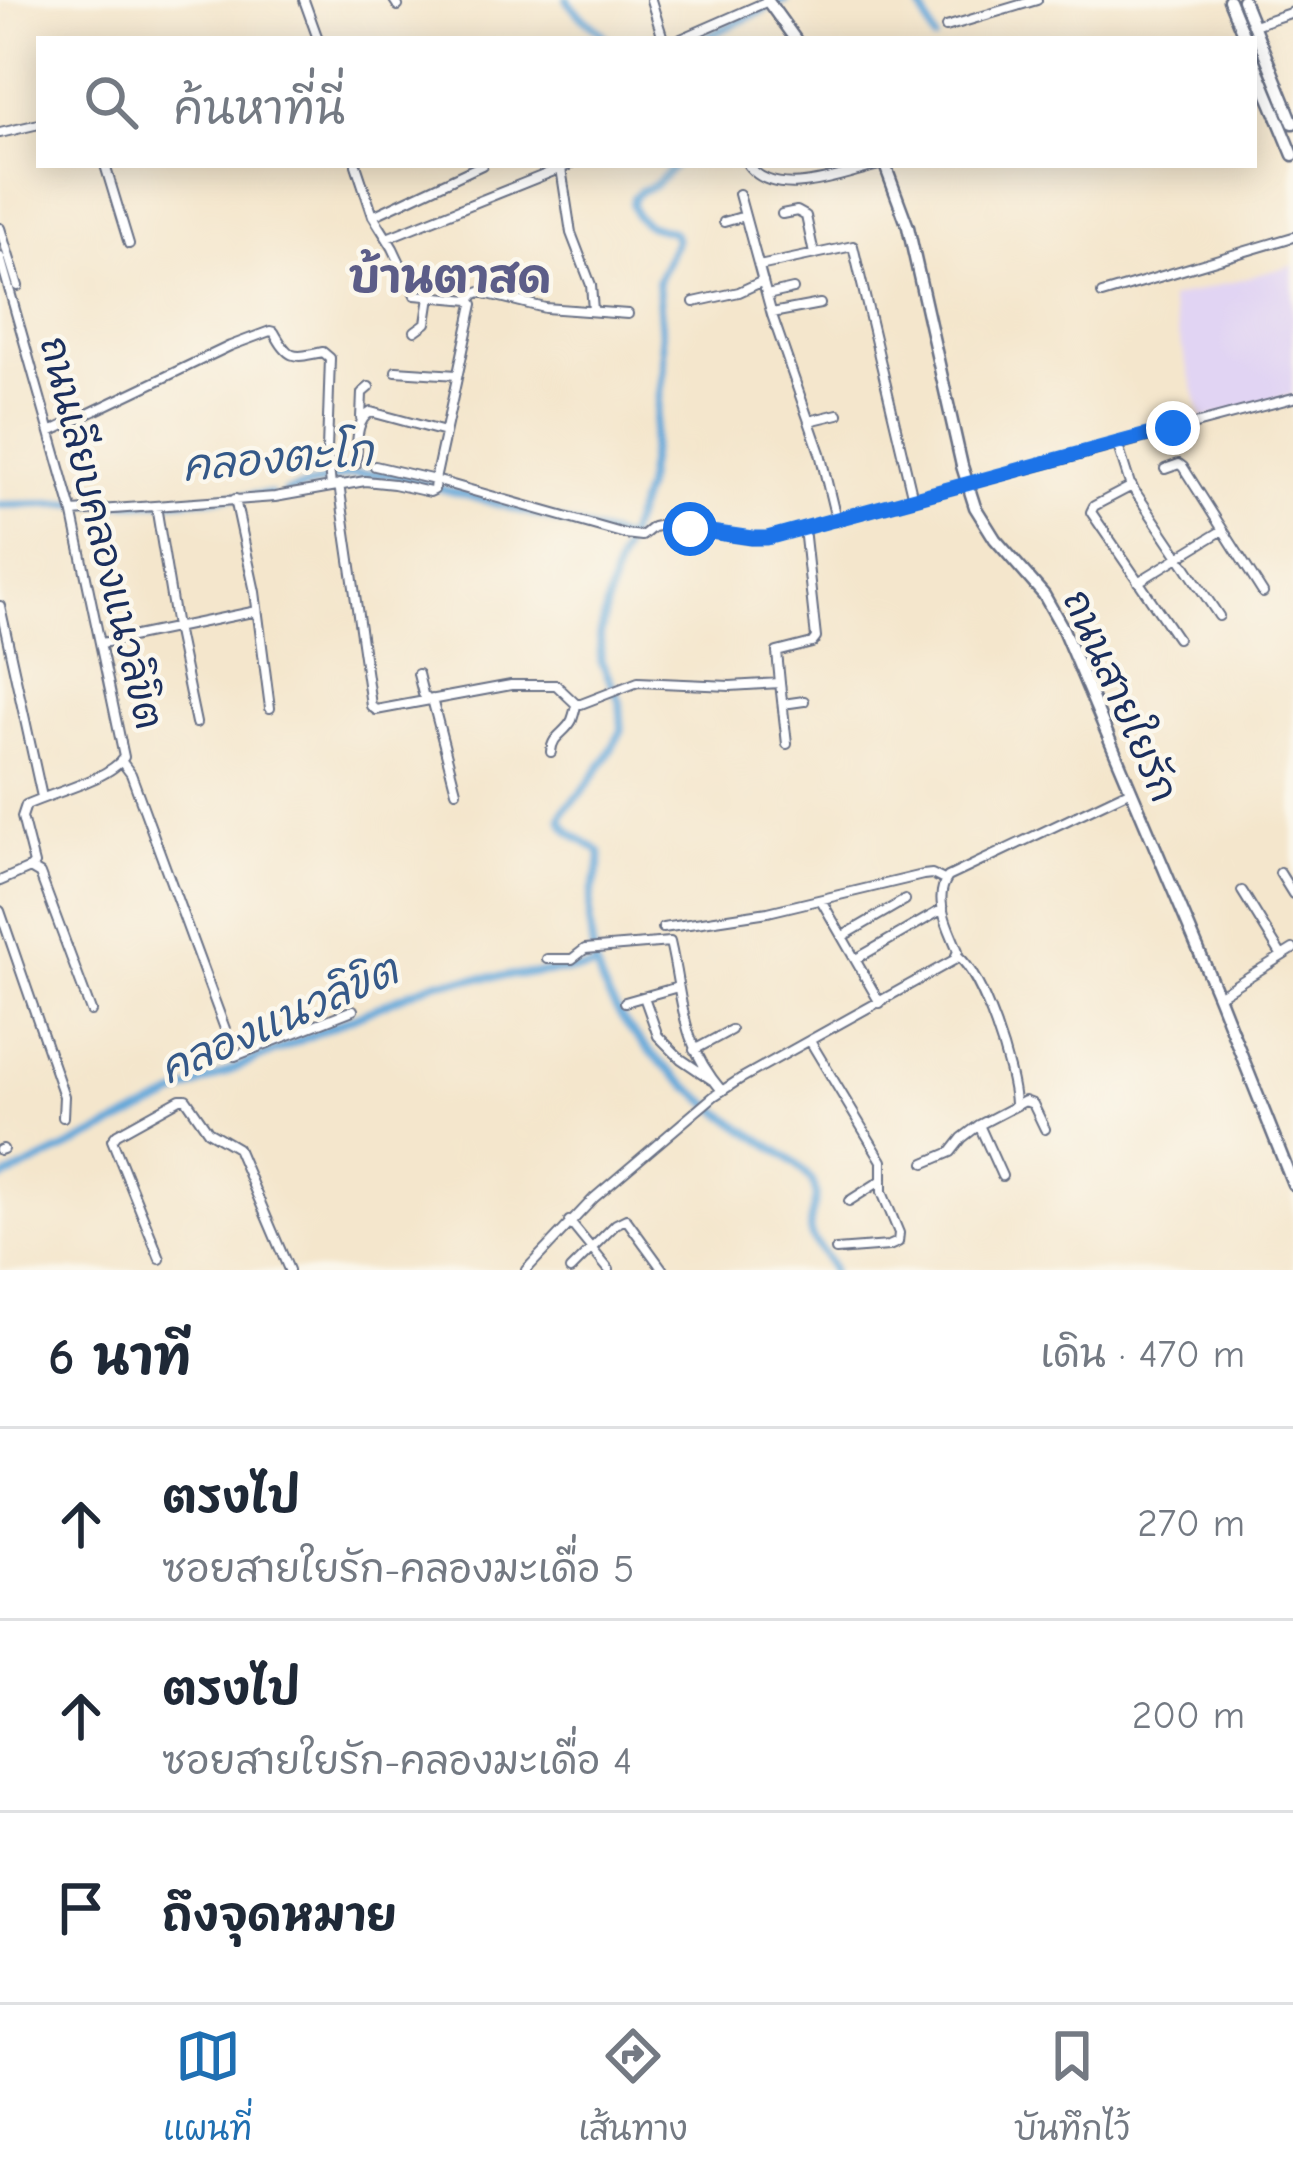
<!DOCTYPE html>
<html lang="th">
<meta charset="utf-8">
<style>
body{margin:0;font-family:"Comic Neue","Playpen Sans Thai",sans-serif;background:#f6f6f7;color:#1f2937}
.stop{position:absolute;width:36px;height:36px;margin:-27px;border:9px solid #1a73e8;border-radius:50%;background:#fff}
.stop.end{background:#1a73e8;border-color:#fff;box-shadow:0 3px 12px #0008}
.list{margin:0;padding:0;list-style:none}
h2{display:flex;justify-content:space-between;align-items:center;height:156px;margin:0;padding:0 48px;font-size:51px}
h2 small{font-size:39px;font-weight:400;color:#747a83}
.list li{display:grid;grid-template-columns:78px 1fr auto;gap:36px;align-items:center;box-sizing:border-box;height:192px;padding:0 48px;border-top:3px solid #e0e1e3}
.list b{display:block;font-size:45px;white-space:nowrap}
.list p{margin:0;font-size:39px;white-space:nowrap;color:#747a83}
.list em{font-size:39px;font-style:normal;color:#747a83}
.icon{flex:none;width:66px;height:66px;fill:none;stroke:currentColor;stroke-width:2;stroke-linecap:round;stroke-linejoin:round}
.map{position:relative;flex:none;width:1293px;height:1270px;overflow:hidden}
.search{position:absolute;background:#fff;box-shadow:0 6px 30px #0003;left:36px;right:36px;top:36px;height:132px;display:flex;align-items:center;gap:30px;box-sizing:border-box;padding:0 42px;border-radius:0px;color:#747a83;font-size:45px}
.sheet{height:732px;background:#fff}
nav{display:flex;justify-content:space-around;align-items:center;box-sizing:border-box;height:168px;border-top:3px solid #e0e1e3;background:#fff;font-size:33px;color:#747a83}
nav a{display:grid;justify-items:center;gap:6px}
nav .on{color:#1f6fb2}
.map>svg:first-child{display:block}
.built{fill:#e1d4f3}
.lines{fill:none;stroke-linecap:round;stroke-linejoin:round}
.canal{stroke:#64a7d9;stroke-width:8}
.minor-casing{stroke:#676f84;stroke-width:12}
.tertiary-casing{stroke:#676f84;stroke-width:15}
.secondary-casing{stroke:#676f84;stroke-width:15}
.minor{stroke:#fff;stroke-width:8}
.tertiary{stroke:#fff;stroke-width:10}
.secondary{stroke:#fff;stroke-width:10}
.route{stroke:#1a73e8;stroke-width:15}
.labels{text-anchor:middle;dominant-baseline:central;stroke-width:9;stroke-linejoin:round;paint-order:stroke}
.street-label{font-size:39px;fill:#1b2f5e;stroke:#fbf7ec}
.water-label{font-size:42px;font-style:italic;fill:#355989;stroke:#fbf7ec}
.quarter-label{font-size:45px;font-weight:bold;fill:#5c5d88;stroke:#fbf7ec}
</style>
<div class="map">
<svg width="1293" height="1270" viewBox="0 0 1293 1270">
<rect width="100%" height="100%" fill="#fbf7ec"/>
<filter id="ink" filterUnits="userSpaceOnUse"><feTurbulence type="fractalNoise" baseFrequency=".00833" numOctaves="2"/><feDisplacementMap in="SourceGraphic" scale="24" xChannelSelector="R" yChannelSelector="G"/><feConvolveMatrix kernelMatrix="1 2 1 2 8 2 1 2 1" color-interpolation-filters="sRGB"/></filter>
<filter id="wash" filterUnits="userSpaceOnUse"><feTurbulence type="fractalNoise" baseFrequency=".004" numOctaves="4" result="noise"/><feDisplacementMap in="SourceGraphic" scale="48" xChannelSelector="R" yChannelSelector="G"/><feGaussianBlur stdDeviation="2.7" result="paint"/><feColorMatrix in="noise" values="0 0 0 0 0 0 0 0 0 0 0 0 0 0 0 0 0 1.4 0 .05"/><feComposite in="paint" operator="in"/></filter>
<g filter="url(#wash)">
<rect width="100%" height="100%" fill="#f4e6cc"/>
<path class="built" d="M1293,265V395L1202,419L1169,299Z"/>
<g class="lines">
<path class="canal" d="M568,0C575,16 596,24 607,39
M918,0L935,39
M777,4L785,0
M702,39L766,9
M675,165L654,186L642,190L634,197L632,205L636,215L647,225L673,232L676,240L658,281L664,368L645,488L614,575L600,636L601,661L620,702L622,730L607,757L582,792L565,809L561,818C568,838 584,839 600,852C602,868 594,880 591,896C588,918 591,947 597,969C615,1033 692,1093 744,1129C766,1144 795,1158 810,1179C824,1197 808,1211 810,1231C812,1244 827,1254 832,1270
M285,492L353,474H389L626,540
M0,505L154,502L270,494
M0,1180L204,1082L435,982L596,968"/>
</g>
</g>
<g filter="url(#ink)">
<g class="lines">
<g class="minor-casing">
<path id="minor" d="M304,0L318,39
M394,0L398,6
M651,0L663,39
M1254,25L1293,12
M946,27L1037,0
M681,39L768,1
M0,133L39,124
M105,165L129,244
M356,165L373,216L393,248L415,295L470,300L473,304L435,480L625,534L642,536L653,527L663,525L752,539L767,538L1293,398
M748,165C776,202 842,174 879,165
M561,168L571,233L591,285L593,310
M739,194L772,315L820,453L836,519
M782,214L797,211L806,216L814,254
M373,216L482,165
M724,222L745,216
M0,228L18,286
M387,238L569,165
M0,257L72,510L124,757C110,779 52,793 26,805L22,817L34,864L30,868L0,881
M759,266L853,246L913,499
M1102,294L1293,237
M767,295L793,289
M470,300L475,294L480,292L545,308L628,314
M694,302L739,292L763,281
M772,313L820,304
M415,331L426,323L430,297
M396,371L457,375
M361,418L362,393L369,387
M809,421L838,414
M50,432L230,346L270,331L274,332C290,361 293,358 323,352L330,358L327,450L331,486
M1117,443L1130,484L1219,616
M356,464C358,446 354,421 371,412L445,432
M1165,469L1179,464L1183,467L1263,593
M339,484L370,698L371,706L376,710L511,685H556L576,704H581L638,682L730,686L780,683L777,652L812,643L816,638L804,528
M1132,486L1094,506L1091,512L1177,638
M235,499L255,592L270,708
M156,506L176,627L196,723
M73,512L275,497L365,481L394,484L430,492L434,490L435,480L375,466
M1138,582L1223,530
M0,606L42,797
M102,643L257,611
M418,674L423,694L428,700
M780,683L787,744
M432,699L456,791
M783,704L804,701
M551,752C552,735 565,734 572,720C573,717 576,706 576,704
M122,762L131,774L235,1056L353,1010
M30,868L40,874L91,1011
M1280,873L1293,894
M1242,891L1282,956
M821,900L880,1003
M0,911L64,1096L63,1117
M663,928L768,912L923,875L932,874L944,880
M843,936L905,900
M958,956C983,976 1014,1071 1015,1104
M547,959H572L585,949L670,942C684,1002 679,1040 722,1091
M856,959L943,909
M1218,996L1293,949
M644,997L658,1036L681,1059L712,1080
M625,1002L678,987
M810,1041L882,1161V1192L899,1233L898,1242L889,1246L836,1250
M694,1050L731,1030
M979,1125L1002,1176
M0,1150L3,1149
M925,1163L951,1152L962,1138L979,1125L1025,1101L1033,1104L1045,1129
M849,1201L882,1180
M569,1221L609,1270
M160,1259L112,1140L117,1134L180,1099H186L208,1131L237,1148L289,1270
M526,1270L594,1198L714,1096L740,1079L954,960L958,951C949,928 932,899 948,877L1131,790
M570,1270L616,1224L626,1219L663,1270"/>
</g>
<g class="tertiary-casing">
<path id="tertiary" d="M767,0L795,39
M885,165L908,227L962,466L975,507L995,539L1044,595L1062,627L1218,996L1293,1184"/>
</g>
<g class="secondary-casing">
<path id="secondary" d="M1229,0L1245,39
M1243,0L1293,123
M1254,61L1293,155"/>
</g>
<use href="#minor" class="minor"/>
<use href="#tertiary" class="tertiary"/>
<use href="#secondary" class="secondary"/>
</g>
</g>
<g class="lines" filter="url(#ink)">
<path class="route" d="M690,529L752,538H767L1173,428"/>
</g>
<g class="labels">
<g class="street-label">
<text transform="translate(101 533) rotate(76)">ถนนเลียบคลองแนวลิขิต</text>
<text transform="translate(1120 696) rotate(66)">ถนนสายใยรัก</text>
</g>
<g class="water-label">
<text transform="translate(278 459) rotate(-5)">คลองตะโก</text>
<text transform="translate(279 1020) rotate(-24)">คลองแนวลิขิต</text>
</g>
<g class="quarter-label">
<text x="450" y="277">บ้านตาสด</text>
</g>
</g>
</svg>
<div class="stop" style="left:690px;top:529px"></div>
<div class="stop end" style="left:1173px;top:428px"></div>
<div class="search"><svg class="icon" aria-label="search" viewBox="0 0 24 24"><circle cx="10" cy="10" r="6"/><path d="M15 15l6 6"/></svg>ค้นหาที่นี่</div>
</div>
<section class="sheet">
<h2>6 นาที<small>เดิน · 470 m</small></h2>
<ul class="list">
<li><svg class="icon" aria-label="ahead" viewBox="0 0 24 24"><path d="M12 20V5M6 11l6-6 6 6"/></svg><div><b>ตรงไป</b><p>ซอยสายใยรัก-คลองมะเดื่อ 5</p></div><em>270 m</em></li>
<li><svg class="icon" aria-label="ahead" viewBox="0 0 24 24"><path d="M12 20V5M6 11l6-6 6 6"/></svg><div><b>ตรงไป</b><p>ซอยสายใยรัก-คลองมะเดื่อ 4</p></div><em>200 m</em></li>
<li><svg class="icon" aria-label="arrive" viewBox="0 0 24 24"><path d="M6 21V4h12l-3 4 3 4H6"/></svg><div><b>ถึงจุดหมาย</b></div></li>
</ul>
</section>
<nav>
<a class="on"><svg class="icon" aria-label="map" viewBox="0 0 24 24"><path d="M3 6l6-2 6 2 6-2v14l-6 2-6-2-6 2zM9 4v14M15 6v14"/></svg>แผนที่</a>
<a><svg class="icon" aria-label="directions" viewBox="0 0 24 24"><path d="M12 3l9 9-9 9-9-9zM9 14v-3h6M13 9l2 2-2 2"/></svg>เส้นทาง</a>
<a><svg class="icon" aria-label="saved" viewBox="0 0 24 24"><path d="M7 4h10v16l-5-4-5 4z"/></svg>บันทึกไว้</a>
</nav>
